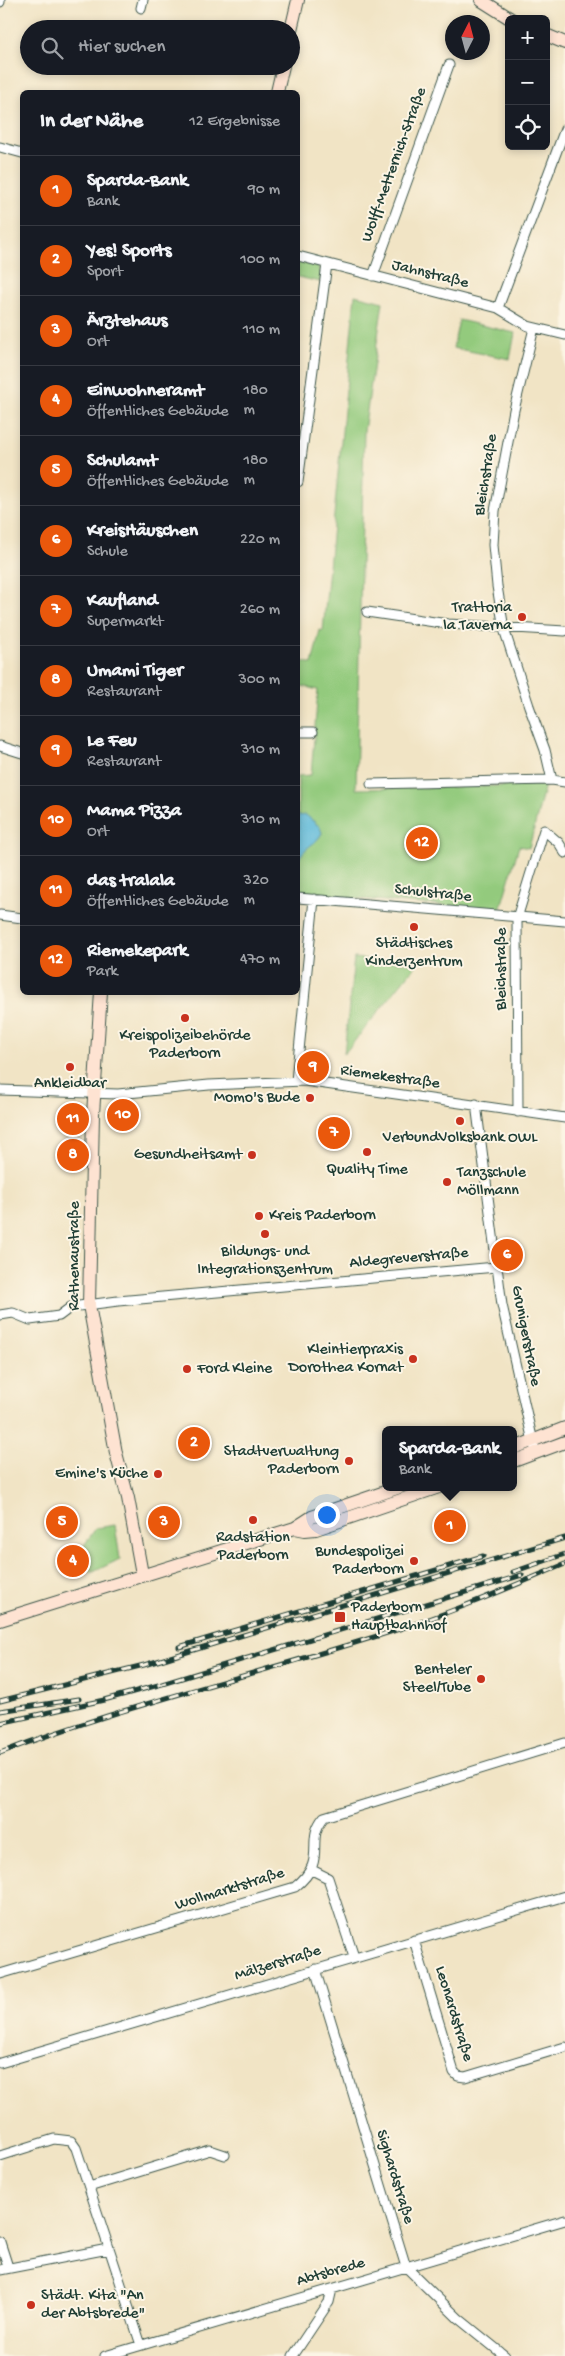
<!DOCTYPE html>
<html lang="de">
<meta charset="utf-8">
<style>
body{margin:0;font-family:"Gochi Hand",sans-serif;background:#242831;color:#f1f3f6}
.controls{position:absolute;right:15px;top:15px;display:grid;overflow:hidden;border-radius:8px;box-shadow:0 2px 8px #0003}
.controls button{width:45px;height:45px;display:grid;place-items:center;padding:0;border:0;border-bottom:1px solid #363941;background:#171b24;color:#f1f3f6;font:25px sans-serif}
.compass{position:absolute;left:445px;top:15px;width:45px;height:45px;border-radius:50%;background:#171b24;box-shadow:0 2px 8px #0003;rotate:6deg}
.you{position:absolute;left:326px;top:1514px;width:18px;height:18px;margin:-12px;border:4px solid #fff;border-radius:50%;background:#1a73e8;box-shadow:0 0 0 8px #1a73e833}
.badge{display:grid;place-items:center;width:32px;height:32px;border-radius:50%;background:#ea580c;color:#fff;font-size:16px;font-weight:700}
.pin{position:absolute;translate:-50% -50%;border:2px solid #fff;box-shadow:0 1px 5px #0006}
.popup{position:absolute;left:382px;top:1426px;width:135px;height:65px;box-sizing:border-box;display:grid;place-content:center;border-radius:8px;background:#171b24;filter:drop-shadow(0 1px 4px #0005);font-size:16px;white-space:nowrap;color:#9ea1a6}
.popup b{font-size:19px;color:#f1f3f6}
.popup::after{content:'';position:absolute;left:50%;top:100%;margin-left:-10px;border:10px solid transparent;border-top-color:#171b24}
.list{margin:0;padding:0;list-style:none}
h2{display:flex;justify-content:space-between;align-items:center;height:65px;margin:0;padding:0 20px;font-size:21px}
h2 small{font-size:16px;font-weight:400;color:#9ea1a6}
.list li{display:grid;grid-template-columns:32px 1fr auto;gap:15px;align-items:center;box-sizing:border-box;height:70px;padding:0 20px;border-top:1px solid #363941}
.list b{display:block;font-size:19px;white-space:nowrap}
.list p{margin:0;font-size:16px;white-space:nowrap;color:#9ea1a6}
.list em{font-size:16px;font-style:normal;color:#9ea1a6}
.icon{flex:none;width:28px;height:28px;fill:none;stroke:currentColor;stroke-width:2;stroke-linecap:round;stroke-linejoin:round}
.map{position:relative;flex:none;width:565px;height:2356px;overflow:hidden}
.search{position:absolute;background:#171b24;box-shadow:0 2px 8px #0003;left:20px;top:20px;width:280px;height:55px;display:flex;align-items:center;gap:12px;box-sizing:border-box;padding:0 18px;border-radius:28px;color:#9ea1a6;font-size:19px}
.panel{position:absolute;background:#171b24;box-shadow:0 2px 8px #0003;left:20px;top:90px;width:280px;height:905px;border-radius:8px}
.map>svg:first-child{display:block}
.green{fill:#93ca7d;stroke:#598458}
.water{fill:#5cb9da;stroke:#3e7b87}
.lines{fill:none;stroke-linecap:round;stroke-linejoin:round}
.street-casing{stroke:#3e564a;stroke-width:11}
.secondary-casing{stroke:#3e564a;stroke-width:14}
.street{stroke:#fff;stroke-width:9}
.secondary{stroke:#fee3d2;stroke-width:12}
.rail-casing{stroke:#1f3d34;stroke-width:5}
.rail{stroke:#fcf5e5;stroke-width:3;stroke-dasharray:9;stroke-linecap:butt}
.poi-dot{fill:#c8321e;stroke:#fcf5e5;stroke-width:2}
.labels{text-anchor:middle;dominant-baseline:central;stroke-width:4;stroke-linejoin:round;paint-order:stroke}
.street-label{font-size:16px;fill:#1f3d34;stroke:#fcf5e5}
.poi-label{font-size:16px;fill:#1f3d34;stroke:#fcf5e5;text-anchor:end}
</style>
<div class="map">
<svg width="565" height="2356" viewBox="0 0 565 2356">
<rect width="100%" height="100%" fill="#fcf5e5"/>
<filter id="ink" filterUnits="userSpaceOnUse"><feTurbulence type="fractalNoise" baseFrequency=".02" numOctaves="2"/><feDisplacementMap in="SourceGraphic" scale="10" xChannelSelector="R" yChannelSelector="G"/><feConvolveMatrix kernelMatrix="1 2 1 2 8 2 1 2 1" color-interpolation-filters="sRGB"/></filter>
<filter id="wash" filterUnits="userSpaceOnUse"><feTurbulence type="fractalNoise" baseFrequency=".0096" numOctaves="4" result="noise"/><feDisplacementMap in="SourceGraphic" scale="20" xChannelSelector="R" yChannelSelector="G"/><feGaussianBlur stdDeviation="1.12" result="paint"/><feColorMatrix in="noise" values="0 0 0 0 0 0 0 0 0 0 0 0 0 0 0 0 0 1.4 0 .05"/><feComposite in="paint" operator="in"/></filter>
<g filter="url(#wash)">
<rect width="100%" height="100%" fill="#f1e4c5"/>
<path class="green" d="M298,261L318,267L321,274L320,282L298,277Z
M355,295L383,302L364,431L356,789L545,785L529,848L519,846L500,910L298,894C298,882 293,858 304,850C311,844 317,842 322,833C318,822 308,815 298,816V776L311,775L318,690L298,685V660L312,664L320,630L323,631Z
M459,320L515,333L510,359L453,348Z
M354,958L417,964L344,1054Z
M115,1525L120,1559L93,1572L84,1571L82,1567L86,1565L83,1547L96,1528Z"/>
<path class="water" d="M306,815L320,827L322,833C315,846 304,846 298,861V816Z"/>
</g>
<g filter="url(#ink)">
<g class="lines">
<g class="street-casing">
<path id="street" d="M0,2V0
M141,8L143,0
M0,147L22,153
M298,256L498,308L528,326L565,335
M373,276L449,65
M498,308L565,129
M534,328L514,410L495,511L493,545L497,586L504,629L529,706L545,750L552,780
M298,482L327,264
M367,612L448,624L565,631
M298,732H313
M0,746L22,753
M371,784L552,780L565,782
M298,898L565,921
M0,915L22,918
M296,1081L314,899
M0,1090L118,1094L209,1085L304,1081L565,1118
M476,1104L502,1305L534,1446
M518,1112L517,918L544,830L559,843L565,853
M0,1315L13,1313L30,1320L59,1316L71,1307L118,1301L496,1267
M312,1870L328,1878L354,1957
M414,1940L454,2072L458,2076L465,2077L565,2047
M315,1969L406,2267L458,2318L505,2356
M0,1974L295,1887C330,1859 303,1842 324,1817L565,1743
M0,2063L565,1896
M0,2156L54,2139L71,2141L76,2148L141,2345
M89,2187L210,2150L225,2155
M0,2242L8,2267
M0,2270L108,2249
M105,2356L565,2220
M293,2356L329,2302L332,2289"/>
</g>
<g class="secondary-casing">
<path id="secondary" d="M481,0L511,19
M291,30L298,0
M546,35L565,43
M277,92L283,66
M101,992L93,1114L89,1305L116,1453L128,1498L142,1574
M514,1448L565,1428
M514,1461L565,1442
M295,1528L305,1530L316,1529L439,1487
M0,1620L295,1528L312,1517L400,1487"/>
</g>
<use href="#street" class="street"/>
<use href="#secondary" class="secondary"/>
<g class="rail-casing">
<path id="rail" d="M513,1572L565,1554
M179,1647L483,1556
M0,1701L144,1665L565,1538
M0,1711L79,1699
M0,1723L104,1700L162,1684L522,1575
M0,1753C128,1704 263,1673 393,1631C452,1613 508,1588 565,1564"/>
</g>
<use href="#rail" class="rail"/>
</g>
</g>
<g class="poi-dot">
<circle cx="522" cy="617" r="5"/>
<circle cx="414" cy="927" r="5"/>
<circle cx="185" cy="1018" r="5"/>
<circle cx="70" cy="1067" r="5"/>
<circle cx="310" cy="1098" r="5"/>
<circle cx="460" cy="1121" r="5"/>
<circle cx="367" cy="1152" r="5"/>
<circle cx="252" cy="1155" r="5"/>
<circle cx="447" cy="1182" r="5"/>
<circle cx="259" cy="1216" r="5"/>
<circle cx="265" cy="1234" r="5"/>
<circle cx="413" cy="1359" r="5"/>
<circle cx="187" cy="1369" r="5"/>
<circle cx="349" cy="1461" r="5"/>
<circle cx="158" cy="1474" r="5"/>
<circle cx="253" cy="1520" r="5"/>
<circle cx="414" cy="1561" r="5"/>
<rect x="334" y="1611" width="12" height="12" rx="2.5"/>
<circle cx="481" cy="1679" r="5"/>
<circle cx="31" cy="2305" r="5"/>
</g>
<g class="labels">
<g class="street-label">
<text transform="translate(395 165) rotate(-70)">Wolff-Metternich-Straße</text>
<text transform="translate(430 275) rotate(14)">Jahnstraße</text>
<text transform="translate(487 475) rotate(-81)">Bleichstraße</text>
<text transform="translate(433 894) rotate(6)">Schulstraße</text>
<text transform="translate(502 969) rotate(-90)">Bleichstraße</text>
<text transform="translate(390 1078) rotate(8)">Riemekestraße</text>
<text transform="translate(75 1256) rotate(-90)">Rathenaustraße</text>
<text transform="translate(409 1259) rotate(-5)">Aldegreverstraße</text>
<text transform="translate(525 1336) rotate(79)">Grunigerstraße</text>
<text transform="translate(230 1890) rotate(-17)">Wollmarktstraße</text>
<text transform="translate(278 1964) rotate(-17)">Mälzerstraße</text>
<text transform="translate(453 2014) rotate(73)">Leonardstraße</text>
<text transform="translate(394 2177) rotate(73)">Sighardstraße</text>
<text transform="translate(331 2273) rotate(-16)">Abtsbrede</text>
</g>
<g class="poi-label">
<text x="512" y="608">Trattoria<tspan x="512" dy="18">la Taverna</tspan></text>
<text x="414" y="944" text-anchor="middle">Städtisches<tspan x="414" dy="18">Kinderzentrum</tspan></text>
<text x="185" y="1036" text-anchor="middle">Kreispolizeibehörde<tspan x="185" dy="18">Paderborn</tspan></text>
<text x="70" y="1084" text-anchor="middle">Ankleidbar</text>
<text x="300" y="1098">Momo's Bude</text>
<text x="460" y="1138" text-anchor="middle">VerbundVolksbank OWL</text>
<text x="242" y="1155">Gesundheitsamt</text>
<text x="367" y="1170" text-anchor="middle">Quality Time</text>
<text x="457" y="1173" text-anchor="start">Tanzschule<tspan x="457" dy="18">Möllmann</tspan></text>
<text x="269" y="1216" text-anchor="start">Kreis Paderborn</text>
<text x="265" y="1252" text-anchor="middle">Bildungs- und<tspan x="265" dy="18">Integrationszentrum</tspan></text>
<text x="403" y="1350">Kleintierpraxis<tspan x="403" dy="18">Dorothea Kornat</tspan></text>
<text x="197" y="1369" text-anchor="start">Ford Kleine</text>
<text x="339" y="1452">Stadtverwaltung<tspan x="339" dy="18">Paderborn</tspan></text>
<text x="148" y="1474">Emine's Küche</text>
<text x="253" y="1538" text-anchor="middle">Radstation<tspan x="253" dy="18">Paderborn</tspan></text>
<text x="404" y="1552">Bundespolizei<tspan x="404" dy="18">Paderborn</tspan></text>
<text x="351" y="1608" text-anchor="start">Paderborn<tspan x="351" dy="18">Hauptbahnhof</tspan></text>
<text x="471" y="1670">Benteler<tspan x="471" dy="18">Steel/Tube</tspan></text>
<text x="41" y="2296" text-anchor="start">Städt. Kita "An<tspan x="41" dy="18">der Abtsbrede"</tspan></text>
</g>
</g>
</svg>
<div class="controls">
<button>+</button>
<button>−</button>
<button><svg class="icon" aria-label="locate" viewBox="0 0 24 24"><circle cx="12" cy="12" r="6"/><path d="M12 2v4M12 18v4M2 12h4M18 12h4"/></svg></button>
</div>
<svg class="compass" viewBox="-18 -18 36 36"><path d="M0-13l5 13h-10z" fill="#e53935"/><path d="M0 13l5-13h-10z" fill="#9ea1a6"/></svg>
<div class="you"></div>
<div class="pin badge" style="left:450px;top:1526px">1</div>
<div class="popup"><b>Sparda-Bank</b>Bank</div>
<div class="pin badge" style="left:194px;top:1443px">2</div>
<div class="pin badge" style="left:164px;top:1522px">3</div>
<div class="pin badge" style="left:73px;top:1561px">4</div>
<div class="pin badge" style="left:62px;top:1522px">5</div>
<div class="pin badge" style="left:507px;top:1255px">6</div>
<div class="pin badge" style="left:334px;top:1133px">7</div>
<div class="pin badge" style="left:73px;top:1155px">8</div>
<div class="pin badge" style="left:313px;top:1067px">9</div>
<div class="pin badge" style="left:123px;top:1115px">10</div>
<div class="pin badge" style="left:73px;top:1119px">11</div>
<div class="pin badge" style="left:422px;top:843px">12</div>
<div class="search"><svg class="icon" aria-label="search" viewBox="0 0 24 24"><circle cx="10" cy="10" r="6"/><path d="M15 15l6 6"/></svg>Hier suchen</div>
<section class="panel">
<h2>In der Nähe<small>12 Ergebnisse</small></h2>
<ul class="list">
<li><span class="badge">1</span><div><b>Sparda-Bank</b><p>Bank</p></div><em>90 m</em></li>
<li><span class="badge">2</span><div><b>Yes! Sports</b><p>Sport</p></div><em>100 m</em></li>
<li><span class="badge">3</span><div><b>Ärztehaus</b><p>Ort</p></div><em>110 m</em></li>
<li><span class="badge">4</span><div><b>Einwohneramt</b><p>Öffentliches Gebäude</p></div><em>180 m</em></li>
<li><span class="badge">5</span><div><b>Schulamt</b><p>Öffentliches Gebäude</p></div><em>180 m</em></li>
<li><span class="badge">6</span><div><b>KreisHäuschen</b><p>Schule</p></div><em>220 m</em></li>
<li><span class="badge">7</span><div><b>Kaufland</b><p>Supermarkt</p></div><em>260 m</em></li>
<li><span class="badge">8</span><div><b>Umami Tiger</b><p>Restaurant</p></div><em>300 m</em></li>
<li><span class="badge">9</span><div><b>Le Feu</b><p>Restaurant</p></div><em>310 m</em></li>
<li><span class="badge">10</span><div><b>Mama Pizza</b><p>Ort</p></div><em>310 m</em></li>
<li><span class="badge">11</span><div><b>das tralala</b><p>Öffentliches Gebäude</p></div><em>320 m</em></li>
<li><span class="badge">12</span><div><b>Riemekepark</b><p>Park</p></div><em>470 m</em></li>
</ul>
</section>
</div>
